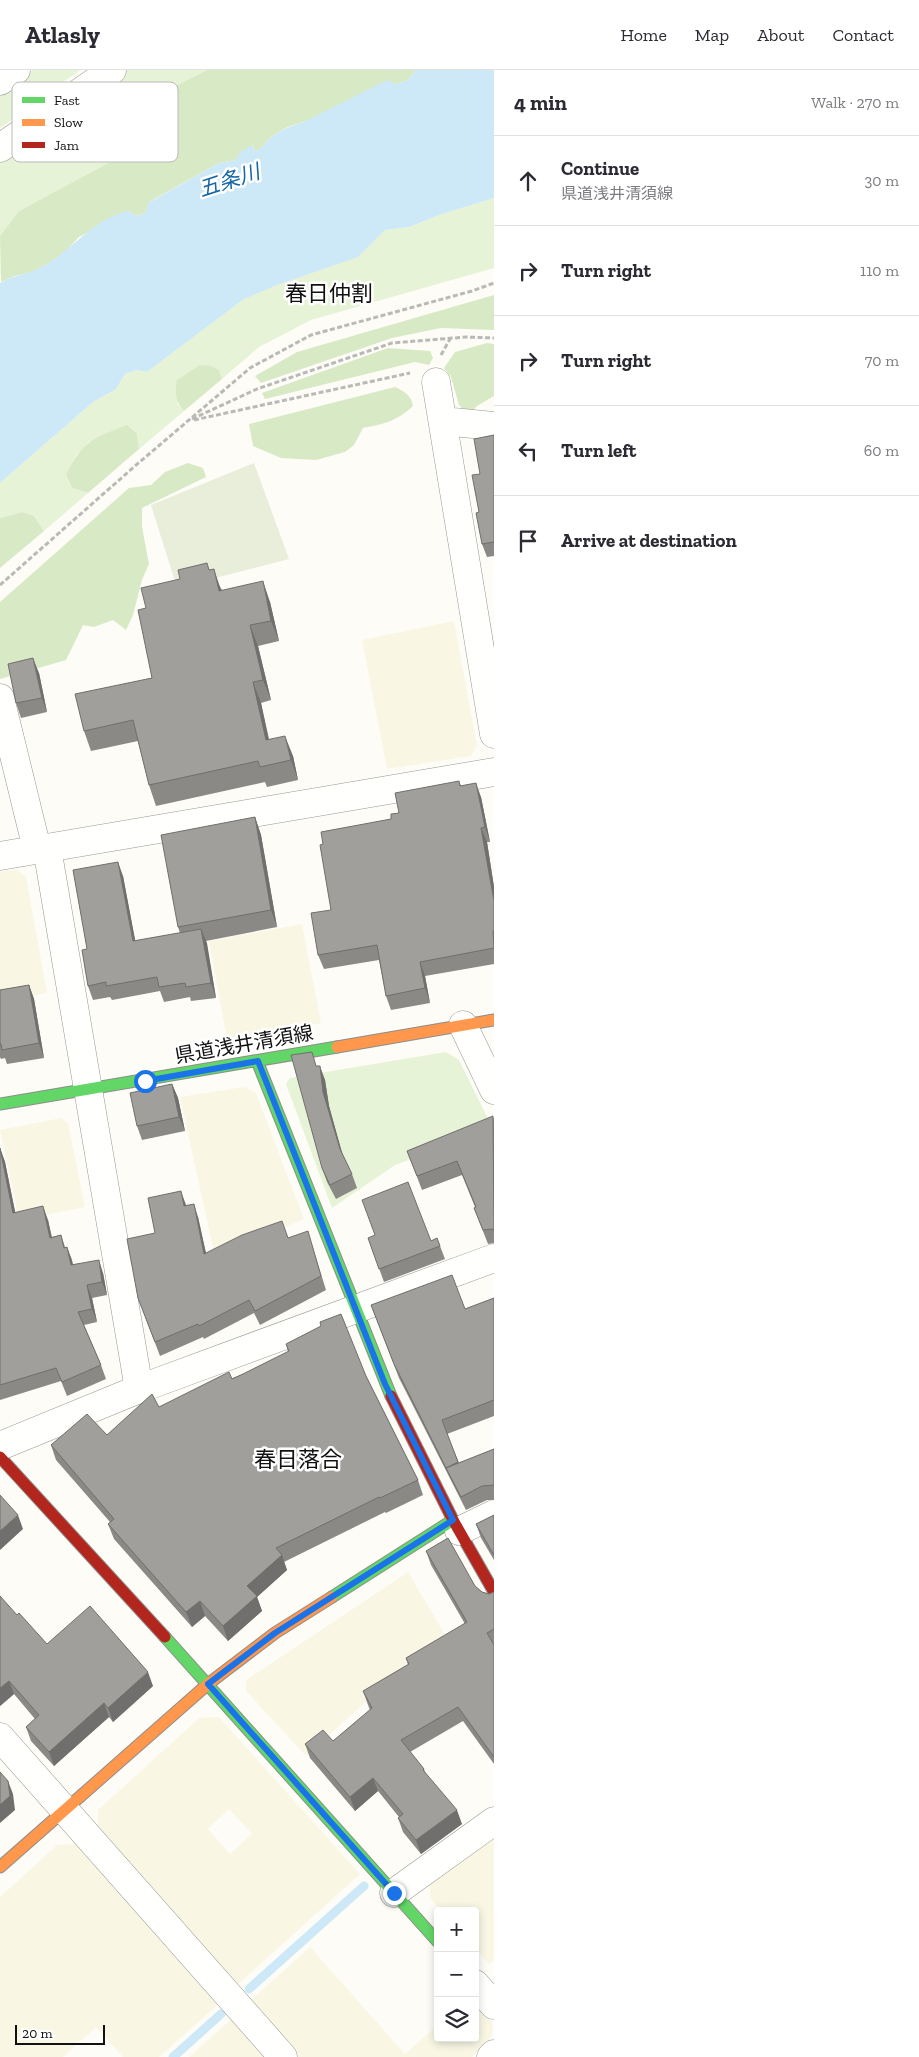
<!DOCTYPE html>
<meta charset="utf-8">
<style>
body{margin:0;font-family:"Zilla Slab","Noto Sans JP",serif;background:#f2f2f3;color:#2b2b33}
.controls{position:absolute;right:15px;bottom:15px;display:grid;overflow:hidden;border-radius:5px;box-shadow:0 2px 8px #0003}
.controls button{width:45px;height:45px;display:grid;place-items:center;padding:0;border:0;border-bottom:1px solid #e1e1e2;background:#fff;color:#2b2b33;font:25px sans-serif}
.scale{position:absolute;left:15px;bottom:12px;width:90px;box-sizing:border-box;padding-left:5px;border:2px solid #111;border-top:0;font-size:14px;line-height:18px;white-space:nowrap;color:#111;-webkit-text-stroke:4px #fff;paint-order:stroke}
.stop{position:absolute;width:15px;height:15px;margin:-11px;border:4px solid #1a73e8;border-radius:50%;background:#fff}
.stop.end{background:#1a73e8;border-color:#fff;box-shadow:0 1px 5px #0008}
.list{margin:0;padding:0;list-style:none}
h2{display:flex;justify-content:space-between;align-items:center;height:65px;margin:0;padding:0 20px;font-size:21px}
h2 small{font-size:16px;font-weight:400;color:#7c7c81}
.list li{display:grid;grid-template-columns:32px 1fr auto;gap:15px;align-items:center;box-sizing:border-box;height:90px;padding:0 20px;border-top:1px solid #e1e1e2}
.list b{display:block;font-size:19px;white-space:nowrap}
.list p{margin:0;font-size:16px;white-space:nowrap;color:#7c7c81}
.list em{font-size:16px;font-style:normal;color:#7c7c81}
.icon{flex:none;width:28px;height:28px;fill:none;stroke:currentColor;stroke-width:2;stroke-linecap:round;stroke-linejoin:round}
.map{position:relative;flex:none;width:494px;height:1987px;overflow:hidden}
header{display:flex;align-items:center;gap:30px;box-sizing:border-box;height:70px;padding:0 25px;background:#fff;border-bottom:1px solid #e1e1e2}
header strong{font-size:24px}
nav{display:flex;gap:28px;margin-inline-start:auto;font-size:18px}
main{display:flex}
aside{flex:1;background:#fff}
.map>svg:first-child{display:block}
.farmland{fill:#f9f7e4;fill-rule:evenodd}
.green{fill:#e7f3d7}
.forest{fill:#d8eac5}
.cemetery{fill:#e9eedb}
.water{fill:#cde8f7}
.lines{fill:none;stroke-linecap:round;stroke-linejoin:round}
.stream{stroke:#cde8f7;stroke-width:9}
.street-casing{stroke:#979795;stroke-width:29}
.fast-casing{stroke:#8e8d8b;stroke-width:13}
.slow-casing{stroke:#8e8d8b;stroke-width:13}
.jam-casing{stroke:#8e8d8b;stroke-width:13}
.path{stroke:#b9b9b8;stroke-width:3;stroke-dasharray:5 2.5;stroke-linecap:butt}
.street{stroke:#fffffe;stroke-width:28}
.fast{stroke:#63d668;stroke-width:11}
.slow{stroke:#ff974d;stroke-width:11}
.jam{stroke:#b3261e;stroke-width:11}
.wall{fill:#8a8986}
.shaded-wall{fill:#716f6d}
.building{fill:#a19f9c;stroke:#716f6d}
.route{stroke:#1a73e8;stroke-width:6}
.labels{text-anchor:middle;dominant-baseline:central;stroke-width:5;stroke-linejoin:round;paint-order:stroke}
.street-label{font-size:20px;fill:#111;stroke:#fff}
.water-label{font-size:21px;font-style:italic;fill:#1768a6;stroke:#fff}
.quarter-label{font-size:22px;fill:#111;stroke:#fff}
.key{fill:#fff;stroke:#b8b8b8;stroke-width:1}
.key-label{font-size:14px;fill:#111}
</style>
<header>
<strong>Atlasly</strong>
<nav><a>Home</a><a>Map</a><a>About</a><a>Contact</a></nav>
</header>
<main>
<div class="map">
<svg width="494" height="1987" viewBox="0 0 494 1987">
<rect width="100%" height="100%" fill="#fdfcf7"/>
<path class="farmland" d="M454,551L477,676L471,686L387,699L362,570Z
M16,799L26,807L47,923L0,931V802Z
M302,854L321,953L227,970L209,871Z
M244,1017L256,1023L304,1149L215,1187L180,1027Z
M61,1048L68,1053L85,1137L19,1150L0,1060Z
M408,1502L450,1573L390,1610L306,1686L246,1621V1610Z
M219,1647L360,1804L236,1916L98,1763V1740L199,1648ZM229,1739L252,1764L230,1784L208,1759Z
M494,1768V1890L489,1894L475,1878V1841H441L430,1828V1814Z
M82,1774L222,1931L159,1987H123L96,1957L63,1987H0V1827L57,1775Z
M310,1877L405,1984L438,1955V1968H475V1931L491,1949L493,1960L490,1970L472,1987H299L249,1932Z
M235,1946L271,1987H189Z"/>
<path class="green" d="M33,0H80L0,58V22Z
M127,0H207L146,31L133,57L125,84L19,141L0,166V88Z
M494,128V198L311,250L259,277L222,309L219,300L177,333L184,341L139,379L137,364L89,372L76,385L66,406L72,418L88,423L44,461L34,446L22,442L0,448V413L93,332L116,319L125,304L137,300L147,302L244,229L373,170L385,160L409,157L442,144Z
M446,982L459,990L493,1059L395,1095L332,1138L286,1014L290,1008Z"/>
<path class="forest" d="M207,0H415C410,11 405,12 394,14L304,52C287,56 270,64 261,79L255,81L253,75L236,90L219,93L149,132C148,141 145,144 137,146L128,141L79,167L65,182L46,195L32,202L15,206L1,212L0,166L19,141L125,84L133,57L146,31Z
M494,225V260L441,258L392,268L261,313L255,306L297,282Z
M487,273L494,274V326L477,336L472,341L465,342L459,335L451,307L444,298L455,282Z
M388,278L430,281L433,288L429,295L415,292L265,329L262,323Z
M200,295L211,296L219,300L222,309L184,341C175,331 175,323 177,310Z
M395,317C405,322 411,325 413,336C397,351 384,354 363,358L354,375L345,382L316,390L281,388L253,376L249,354Z
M127,355L137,364L139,379L88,423L72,418L66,405C83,370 92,369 127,355Z
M188,393L203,398L206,407L142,438V457L149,494L142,510L133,545L126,560L113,550L94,557L83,555L66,590L0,609V532L129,418L151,415L165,402Z
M22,442L34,446L44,461L0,498V448Z"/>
<path class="cemetery" d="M254,393L289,489L177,518L151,435Z"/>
<path class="water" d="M415,0H494V128L442,144L409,157L385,160L358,187L277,215L244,229L147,302L137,300L125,304L116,319L93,332L0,413V213C15,204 32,204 47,194C74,178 95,148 128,141L137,146C145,144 148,141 148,133L219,93L236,90L240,82L253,75L255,81L261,79C270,64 287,57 304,52L383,12L389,10L394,14C405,12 410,11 415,0Z"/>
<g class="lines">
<path class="stream" d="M249,1919L364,1816
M173,1987L221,1944"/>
<g class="street-casing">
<path id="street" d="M0,11L16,0
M0,78L112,0
M436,312L494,664
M443,351L494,356
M0,628L37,779
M47,778L139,1319
M0,786L494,702
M463,955L494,1020
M0,1376L139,1319L494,1188
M459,1461L494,1444
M0,1667L283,1987
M394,1823L494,1751
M475,1914L494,1935
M491,1987L494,1984"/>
</g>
<g class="fast-casing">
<path id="fast" d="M257,991L391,1326
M0,1034L337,977
M332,1527L453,1450
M165,1567L438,1872"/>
</g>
<g class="slow-casing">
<path id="slow" d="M337,977L494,950
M0,1797L208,1614L275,1563L332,1527"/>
</g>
<g class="jam-casing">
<path id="jam" d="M391,1326L453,1450L494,1522
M0,1387L165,1567"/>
</g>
<path class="path" d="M441,285L450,269
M192,349L257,319L392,273L466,267L494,268
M194,350L410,303
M0,515L135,396L250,298L311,265L472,221L494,213"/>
<use href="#street" class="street"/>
<use href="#fast" class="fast"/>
<use href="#slow" class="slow"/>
<use href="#jam" class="jam"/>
</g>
<path class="wall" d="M494,365V486L487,487L482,474L479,442L480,404Z
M210,500L222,520L270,532L279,571L258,576L271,630L261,633L269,669L293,686L298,710L267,717L265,712L156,736L149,715L138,671L91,681L84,661L152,608L180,509Z
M39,603L47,642L21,648L16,633Z
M459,711L461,716L481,727L490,772H487L494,817V894L425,906L430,933L391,940L386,926L379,890L324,899L318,885L331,840L323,774L391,749L399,743Z
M255,747L261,765L277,857L206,871L216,928L191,931L190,927L164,932L160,921L112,930L110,927L93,930L88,916L87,879L123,806L135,871L180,863L178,857Z
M29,915L34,929L44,988L7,994L5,988L1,989L0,987V920Z
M317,996L325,1010L329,1036L342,1084L352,1104L357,1118L336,1129L327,1112L322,1098Z
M172,1014L178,1028L185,1061L142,1070L137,1056Z
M494,1048V1173L488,1174L474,1138L475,1137L462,1105L422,1120L407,1081Z
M0,1078L5,1092L15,1142L48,1150L52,1167L61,1165L65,1177H67L73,1195L103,1203L107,1225L92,1228L97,1252L84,1255L101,1295L106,1309L67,1326L61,1311L0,1330Z
M186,1136L198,1147L206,1183L288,1168L312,1175L326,1220L260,1255L254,1243L204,1269L203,1267L160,1286L138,1228L155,1163Z
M368,1168L431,1171L437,1168L445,1189L384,1212Z
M494,1228V1346L447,1364L459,1393L494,1379V1430H487L466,1440L399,1308L371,1235L465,1239Z
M286,1274L366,1306L418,1410L423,1425L386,1443L385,1442L284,1492L287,1500L257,1527L262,1541L228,1571L205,1546L192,1557L114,1469L108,1454L110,1452L56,1390L51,1375L107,1365L159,1337L243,1304L288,1282Z
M494,1445V1490L481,1468L476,1454Z
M426,1481L475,1516L482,1522L489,1524L494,1522V1694L463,1651L410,1682L424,1699L426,1704L462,1754L421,1784L403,1762L398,1748L399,1747L378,1721L355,1741L310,1688L305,1674L333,1671L370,1640L368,1635L363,1621L408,1595L406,1588L465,1554L431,1495Z
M17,1545L47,1574L153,1616L113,1652L109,1647L54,1696L31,1671L26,1657L35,1649L14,1624L0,1636Z"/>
<path class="shaded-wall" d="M214,499L221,520L219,521Z
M263,511L270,532L279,571L271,551Z
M250,555L258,576L271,630L263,610Z
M33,588L39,603L47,642L42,628Z
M253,612L261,633L273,690L266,670Z
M285,666L293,686L298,710L291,690Z
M476,713L481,727L490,772L485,757Z
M255,747L261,765L277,857L271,840Z
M481,758L487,772L494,817V831Z
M118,792L123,806L138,885L133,871Z
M201,859L207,873L216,928L211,913Z
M420,892L425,906L430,933L425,918Z
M29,915L34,929L44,988L39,973Z
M320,996L325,1010L329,1036L345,1093L340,1079L323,1022Z
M172,1014L178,1028L185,1061L179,1047Z
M0,1078L5,1092L18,1156L13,1143Z
M181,1121L186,1135L189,1149L184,1136Z
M194,1134L198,1147L209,1198L204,1184Z
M43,1136L48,1150L54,1181L50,1168Z
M67,1177L72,1190L76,1209L71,1195Z
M99,1190L103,1203L107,1225L102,1212Z
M87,1215L92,1228L97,1252L92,1239Z
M18,1445L23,1459L0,1480V1461Z
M282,1485L287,1500L257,1527L262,1541L228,1571L223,1556L247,1516Z
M200,1531L205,1546L192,1557L186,1542Z
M148,1602L153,1616L113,1652L108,1638Z
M9,1611L14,1624L0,1636V1618Z
M104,1633L109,1647L54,1696L49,1682Z
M373,1708L378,1721L355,1741L350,1727Z
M8,1711L13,1724L15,1740L0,1753V1735Z
M457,1740L462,1754L421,1784L416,1770Z"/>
<path class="building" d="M494,365V472L482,474L476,443L479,442L472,405L480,404L474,369Z
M207,493L209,500L214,499L219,521L263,511L271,551L250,555L263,610L253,612L266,670L285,666L291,690L260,697L258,691L149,715L133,650L84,661L75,624L152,608L138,540L146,538L141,518L180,509L178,500Z
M33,588L42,628L16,633L8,594Z
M459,711L460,716L476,713L485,757L481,758L494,831V861H493L494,878L420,892L425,918L386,926L377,875L318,885L311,843L331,840L320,775L323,774L321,762L391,749V744L399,743L395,723Z
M255,747L271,840L178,857L161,765Z
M118,792L133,871L201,859L211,913L186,917L185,913L159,917L157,907L106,916V912L88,916L82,880L87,879L73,800Z
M29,915L39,973L2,980L1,974H0V920Z
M312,982L316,996H320L323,1022L340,1079L352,1104L330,1115L322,1098L291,985Z
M172,1014L179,1047L137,1056L130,1023Z
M493,1046L494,1160L492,1159L483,1160L474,1138L476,1137L457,1091L417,1106L407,1081Z
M0,1078L13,1143L43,1136L50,1168L61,1165L64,1178L67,1177L71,1195L99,1190L102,1212L87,1215L92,1239L78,1242L101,1295L62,1312L56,1298L0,1315Z
M408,1112L431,1171L437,1168L440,1176L379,1199L368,1168L375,1165L362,1130Z
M181,1121L184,1136L194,1134L204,1184L242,1165L282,1151L288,1168L308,1161L321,1206L255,1241L249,1230L199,1256L198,1254L155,1272L138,1228L127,1169L155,1163L148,1128Z
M452,1205L465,1239L494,1228V1330L442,1350L458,1392L446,1398L394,1294L371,1235Z
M341,1244L366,1306L418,1410L380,1428L379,1427L276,1478L282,1485L247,1516L257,1526L223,1556L200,1531L186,1542L108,1454L114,1449L51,1375L87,1344L107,1365L152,1324L159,1337L229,1302L232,1309L243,1304L289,1281L286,1274L321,1256L320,1252Z
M494,1379V1415L482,1416L461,1427L446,1398Z
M0,1425L18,1445L0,1461Z
M494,1445V1485L476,1454Z
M448,1468L475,1516L482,1522L489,1524L494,1522V1559L487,1563L494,1575V1687L458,1637L401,1670L424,1699L423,1700L457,1740L416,1770L398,1748L403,1744L373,1708L350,1727L305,1674L323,1660L333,1671L372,1638L363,1621L409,1594L406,1588L467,1552L426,1481Z
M0,1526L17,1545L19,1543L47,1574L90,1536L148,1602L108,1638L104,1633L49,1682L26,1657L39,1645L9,1611L0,1618Z
M0,1702L8,1711L10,1726L0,1735Z"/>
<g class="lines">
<path class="route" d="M145,1011L258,991L385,1314L453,1450L275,1563L208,1614L394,1823"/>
</g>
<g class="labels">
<g class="street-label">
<text transform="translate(244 974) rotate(-10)">県道浅井清須線</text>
</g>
<g class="water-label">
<text transform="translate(229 110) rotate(-18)">五条川</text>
</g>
<g class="quarter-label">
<text x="329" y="223">春日仲割</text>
<text x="298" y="1389">春日落合</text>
</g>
</g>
<rect x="12" y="12" width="166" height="80" rx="8" class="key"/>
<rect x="22" y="27" width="23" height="6" fill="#63d668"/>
<rect x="22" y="49" width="23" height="7" fill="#ff974d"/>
<rect x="22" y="72" width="23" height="6" fill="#b3261e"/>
<g class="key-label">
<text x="54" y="35">Fast</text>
<text x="54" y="57">Slow</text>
<text x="54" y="80">Jam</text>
</g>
</svg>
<div class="controls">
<button>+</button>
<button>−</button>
<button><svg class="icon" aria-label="layers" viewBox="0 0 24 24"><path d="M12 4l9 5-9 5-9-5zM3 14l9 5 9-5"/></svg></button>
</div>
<div class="scale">20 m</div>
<div class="stop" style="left:145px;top:1011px"></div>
<div class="stop end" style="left:394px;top:1823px"></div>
</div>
<aside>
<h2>4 min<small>Walk · 270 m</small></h2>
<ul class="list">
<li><svg class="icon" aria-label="ahead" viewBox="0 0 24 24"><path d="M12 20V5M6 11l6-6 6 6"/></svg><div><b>Continue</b><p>県道浅井清須線</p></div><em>30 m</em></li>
<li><svg class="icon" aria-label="right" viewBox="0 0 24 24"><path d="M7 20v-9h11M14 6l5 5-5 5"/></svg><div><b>Turn right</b></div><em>110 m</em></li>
<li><svg class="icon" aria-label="right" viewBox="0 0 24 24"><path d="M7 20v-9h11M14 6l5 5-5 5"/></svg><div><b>Turn right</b></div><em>70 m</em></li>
<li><svg class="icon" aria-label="left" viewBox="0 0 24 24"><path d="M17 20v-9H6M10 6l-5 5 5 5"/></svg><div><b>Turn left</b></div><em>60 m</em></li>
<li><svg class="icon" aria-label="arrive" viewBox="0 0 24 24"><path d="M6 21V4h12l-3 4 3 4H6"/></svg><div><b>Arrive at destination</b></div></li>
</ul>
</aside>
</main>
